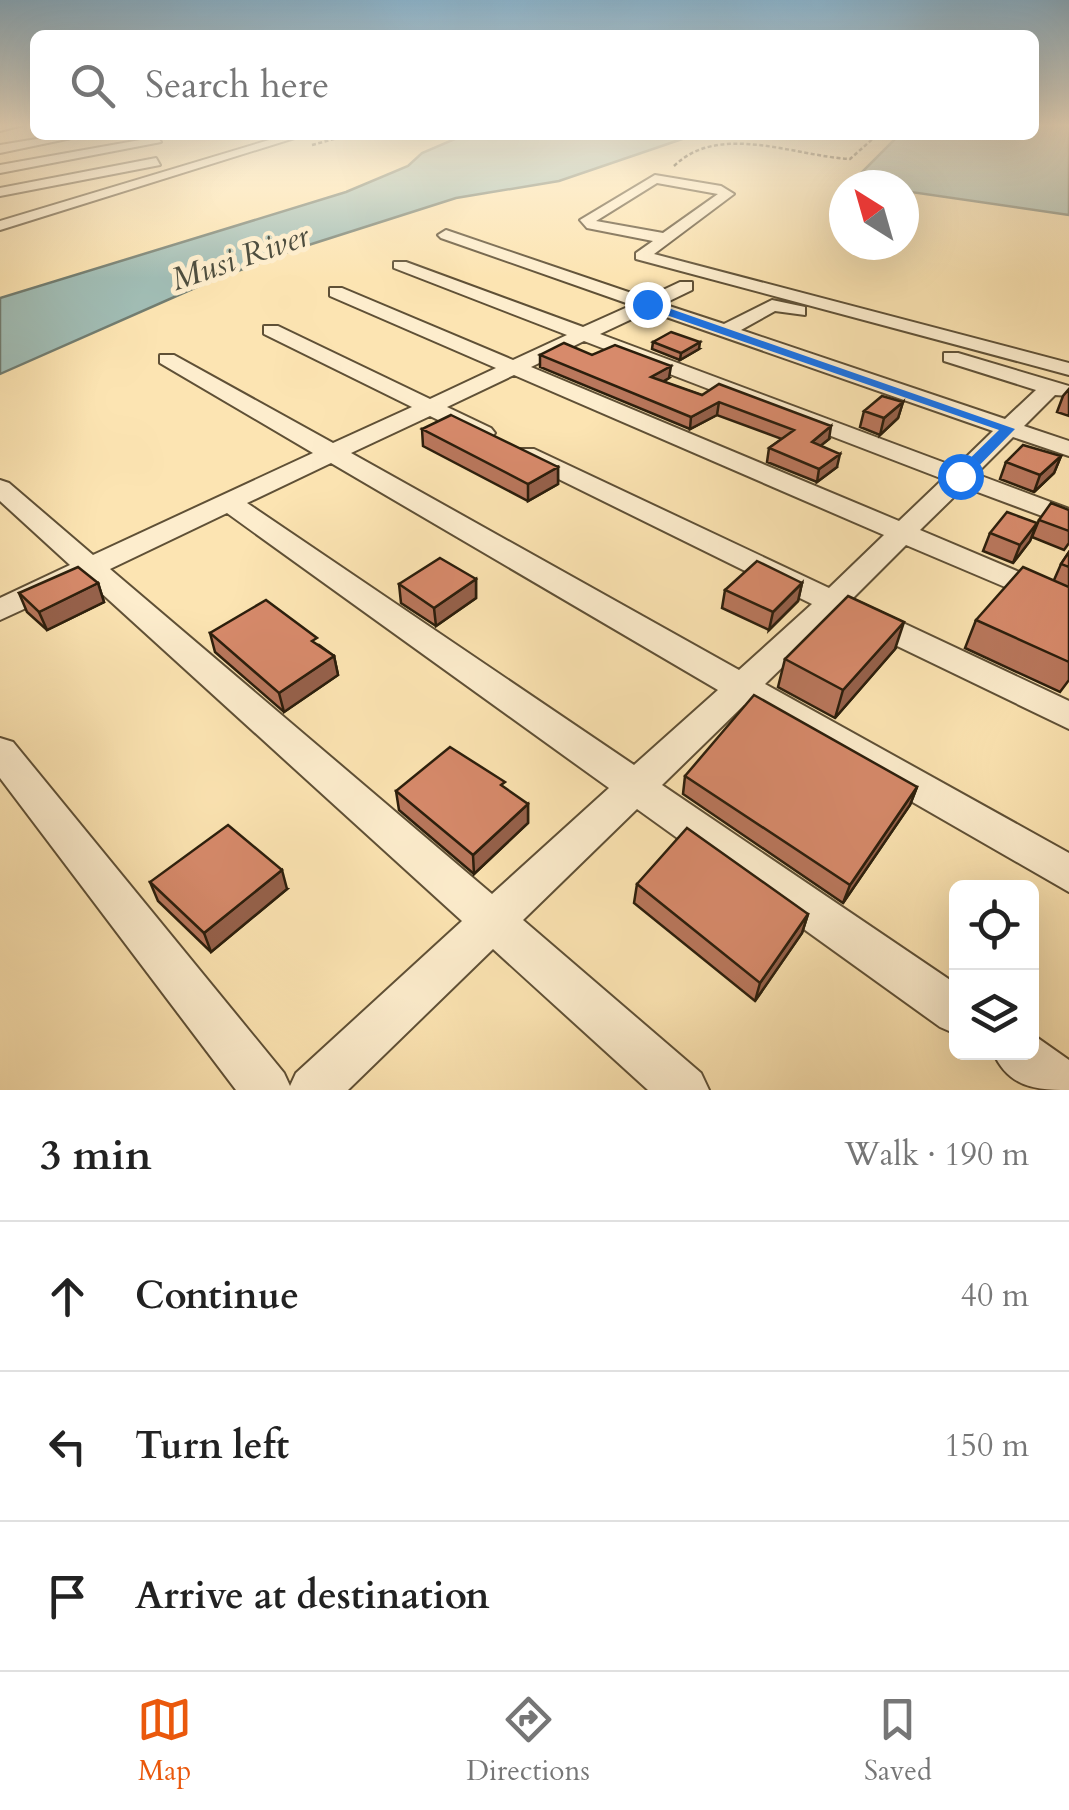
<!DOCTYPE html>
<meta charset="utf-8">
<style>
body{margin:0;font-family:Cardo,serif;background:#f2f2f2;color:#222}
.controls{position:absolute;right:30px;bottom:30px;display:grid;overflow:hidden;border-radius:15px;box-shadow:0 10px 40px #0002}
.controls button{width:90px;height:90px;display:grid;place-items:center;padding:0;border:0;border-bottom:2px solid #e0e0e0;background:#fff;color:#222;font:50px sans-serif}
.compass{position:absolute;left:829px;top:170px;width:90px;height:90px;border-radius:50%;background:#fff;box-shadow:0 10px 40px #0002;rotate:323deg}
.stop{position:absolute;width:30px;height:30px;margin:-22px;border:8px solid #1a73e8;border-radius:50%;background:#fff}
.stop.end{background:#1a73e8;border-color:#fff;box-shadow:0 2px 10px #0008}
.list{margin:0;padding:0;list-style:none}
h2{display:flex;justify-content:space-between;align-items:center;height:130px;margin:0;padding:0 40px;font-size:42px}
h2 small{font-size:32px;font-weight:400;color:#767676}
.list li{display:grid;grid-template-columns:65px 1fr auto;gap:30px;align-items:center;box-sizing:border-box;height:150px;padding:0 40px;border-top:2px solid #e0e0e0}
.list b{display:block;font-size:38px;white-space:nowrap}
.list em{font-size:32px;font-style:normal;color:#767676}
.icon{flex:none;width:55px;height:55px;fill:none;stroke:currentColor;stroke-width:2;stroke-linecap:round;stroke-linejoin:round}
.map{position:relative;flex:none;width:1069px;height:1090px;overflow:hidden}
.search{position:absolute;background:#fff;box-shadow:0 10px 40px #0002;left:30px;right:30px;top:30px;height:110px;display:flex;align-items:center;gap:25px;box-sizing:border-box;padding:0 35px;border-radius:15px;color:#767676;font-size:38px}
.sheet{height:580px;background:#fff}
nav{display:flex;justify-content:space-around;align-items:center;box-sizing:border-box;height:140px;border-top:2px solid #e0e0e0;background:#fff;font-size:28px;color:#767676}
nav a{display:grid;justify-items:center;gap:5px}
nav .on{color:#ea580c}
.map>svg:first-child{display:block}
.water{fill:#a1bdb5;stroke:#727d71;stroke-width:2.5}
.lines{fill:none;stroke-linecap:round;stroke-linejoin:round}
.minor-casing{stroke:#5f5036;stroke-width:4}
.path{stroke:#2b1e0c;stroke-width:2.5;stroke-dasharray:4 2.5;stroke-linecap:butt}
.minor{fill:#fdedcd;fill-rule:evenodd}
.wall{fill:#b9775c;stroke:#2b1e0c;stroke-width:2.5}
.shaded-wall{fill:#96614b;stroke:#2b1e0c;stroke-width:2.5}
.building{fill:#d78a6b;stroke:#2b1e0c;stroke-width:2.5}
.route{fill:#1a73e8}
.labels{text-anchor:middle;dominant-baseline:central;stroke-width:10;stroke-linejoin:round;paint-order:stroke}
.far-water-label{font-size:32px;font-style:italic;fill:#4e4e3f;stroke:#fdedcd}
</style>
<div class="map">
<svg width="1069" height="1090" viewBox="0 0 1069 1090">
<rect width="100%" height="100%" fill="#fce4b2"/>
<filter id="stains"><feTurbulence type="fractalNoise" baseFrequency=".002" numOctaves="4"/><feColorMatrix values="0 0 0 0 .2 0 0 0 0 .09 0 0 0 0 .02 0 0 0 .5 -.17"/></filter>
<radialGradient id="worn" r=".72"><stop offset=".6" stop-color="#630" stop-opacity="0"/><stop offset="1" stop-color="#630" stop-opacity=".3"/></radialGradient>
<path class="water" d="M1034,125H1069V215L904,191V185L850,184L899,135H1034Z
M464,135H694L559,181L456,198L296,249L206,283L0,374V298L346,192L408,166L422,153Z"/>
<g class="lines">
<g class="minor-casing">
<path id="minor" d="M0,125H23L0,131Z
M61,135L81,136L0,153V145Z
M286,135H304L0,230V221Z
M157,137L161,142L0,173V165Z
M156,158L160,165L0,196V188Z
M655,175L721,186L734,194L654,254L1069,363V375L636,259V253L653,241L587,228L580,220ZM657,183L718,194L663,233L596,221Z
M446,230L646,298L680,282H692V290L663,304L724,324L772,300L805,307V315L775,311L741,330L1005,419L1036,390L944,361V353H958L1069,386V396L1055,395L1024,426L1069,441V456L1013,437L976,474L1069,509V526L964,487L920,530L1069,593V614L906,545L852,599L1069,701V729L835,616L765,684L1069,853V892L744,705L662,785L956,984V1034L940,1027L637,809L523,920L701,1073L709,1090H648L493,949L348,1090H236L0,778V738L13,742L284,1073L290,1086L296,1073L462,921L87,580L0,620V598L70,565L0,501V480L9,483L93,555L313,453L160,363V355H174L333,443L412,407L264,334V326H278L430,399L496,368L330,296V288H342L513,360L567,335L394,268V262H406L583,327L632,305L441,238L438,235ZM649,311L993,431L956,467L600,334ZM584,341L943,479L899,521L531,367ZM514,375L884,535L829,588L534,449H518L514,454L518,459L812,604L739,670L351,453L430,416L475,438H491L495,433L491,428L447,407ZM331,463L718,690L634,765L247,503ZM227,513L609,788L492,894L110,569Z
M1032,1034L1069,1060V1090C1035,1090 1008,1087 993,1052H1032Z"/>
</g>
<path class="path" d="M312,145L348,135
M674,166C719,122 794,156 850,159L877,135"/>
<use href="#minor" class="minor"/>
</g>
<path class="wall" d="M653,342L699,349L680,360L652,349Z
M540,355L669,378L663,382L829,439L820,446L837,467L817,482L767,462L769,448L782,439L717,415L690,429L540,367Z
M1069,389V416L1057,412L1063,396Z
M903,402L898,418L880,435L860,427L864,411Z
M422,429L558,467V484L528,501L423,446Z
M1061,456L1054,473L1034,492L1000,479L1006,462Z
M1069,510V543L1064,550L1032,537L1039,520Z
M1037,523L1030,541L1013,563L983,551L990,533Z
M1069,552V680L1060,692L965,648L976,620L1054,580L1061,564Z
M476,579V598L436,626L401,603L399,584Z
M98,583L104,602L47,630L27,612L19,593Z
M802,583L798,601L769,630L722,608L725,590Z
M210,633L319,645L334,656L338,675L284,712L215,652Z
M895,649L835,718L778,687L785,659Z
M685,776L917,787L910,805L843,903L683,794Z
M396,791L528,804V823L474,874L399,810Z
M150,882L287,889L211,952L158,901Z
M637,884L808,914L802,933L755,1001L634,903Z"/>
<path class="shaded-wall" d="M700,342L699,349L680,360L681,353Z
M671,366L669,378L650,389L651,377Z
M719,402L717,415L690,429L691,417Z
M903,402L898,418L880,435L884,418Z
M831,426L829,439L809,455L812,442Z
M840,454L837,467L817,482L819,469Z
M1061,456L1054,473L1034,492L1040,475Z
M558,467V484L528,501V484Z
M1037,523L1030,541L1013,563L1020,545Z
M476,579V598L436,626L434,608Z
M98,583L104,602L47,630L39,612Z
M802,583L798,601L769,630L773,612Z
M904,622L895,649L835,718L843,690Z
M334,656L338,675L284,712L279,693Z
M917,787L910,805L843,903L850,885Z
M528,804V823L474,874L473,855Z
M282,870L287,889L211,952L204,933Z
M808,914L802,933L755,1001L760,983Z"/>
<path class="building" d="M671,332L700,342L681,353L653,342Z
M564,343L592,355L615,345L671,366L651,377L702,395L719,384L831,426L812,442L840,454L819,469L769,448L794,430L719,402L691,417L540,355Z
M882,396L903,402L884,418L864,411Z
M451,415L558,467L528,484L422,429Z
M1023,445L1061,456L1040,475L1006,462Z
M1051,503L1069,510V531L1039,520Z
M1007,512L1037,523L1020,545L990,533Z
M1069,552V567L1061,564Z
M440,558L476,579L434,608L399,584Z
M757,561L802,583L773,612L725,590Z
M78,567L98,583L39,612L19,593Z
M1023,567L1069,587V662L976,620Z
M848,596L904,622L843,690L785,659Z
M266,600L317,638L312,641L334,656L279,693L210,633Z
M754,695L917,787L850,885L685,776Z
M450,747L505,782L501,785L528,804L473,855L396,791Z
M228,825L282,870L204,933L150,882Z
M687,828L808,914L760,983L637,884Z"/>
<linearGradient id="sky" x2="0" y2="1"><stop stop-color="#8bb8d4"/><stop offset="0.45" stop-color="#fef3dc"/><stop offset="1" stop-color="#fef3dc" stop-opacity="0"/></linearGradient>
<rect width="1069" height="278" fill="url(#sky)"/>
<path class="route" d="M643,302H651L1015,429L965,480H955V473L999,430L643,307Z"/>
<g class="labels">
<g class="far-water-label">
<text transform="translate(240 258) rotate(-19)">Musi River</text>
</g>
</g>
<rect width="100%" height="100%" filter="url(#stains)"/>
<rect width="100%" height="100%" fill="url(#worn)"/>
</svg>
<div class="controls">
<button><svg class="icon" aria-label="locate" viewBox="0 0 24 24"><circle cx="12" cy="12" r="6"/><path d="M12 2v4M12 18v4M2 12h4M18 12h4"/></svg></button>
<button><svg class="icon" aria-label="layers" viewBox="0 0 24 24"><path d="M12 4l9 5-9 5-9-5zM3 14l9 5 9-5"/></svg></button>
</div>
<svg class="compass" viewBox="-18 -18 36 36"><path d="M0-13l5 13h-10z" fill="#e53935"/><path d="M0 13l5-13h-10z" fill="#767676"/></svg>
<div class="stop" style="left:960px;top:476px"></div>
<div class="stop end" style="left:647px;top:304px"></div>
<div class="search"><svg class="icon" aria-label="search" viewBox="0 0 24 24"><circle cx="10" cy="10" r="6"/><path d="M15 15l6 6"/></svg>Search here</div>
</div>
<section class="sheet">
<h2>3 min<small>Walk · 190 m</small></h2>
<ul class="list">
<li><svg class="icon" aria-label="ahead" viewBox="0 0 24 24"><path d="M12 20V5M6 11l6-6 6 6"/></svg><div><b>Continue</b></div><em>40 m</em></li>
<li><svg class="icon" aria-label="left" viewBox="0 0 24 24"><path d="M17 20v-9H6M10 6l-5 5 5 5"/></svg><div><b>Turn left</b></div><em>150 m</em></li>
<li><svg class="icon" aria-label="arrive" viewBox="0 0 24 24"><path d="M6 21V4h12l-3 4 3 4H6"/></svg><div><b>Arrive at destination</b></div></li>
</ul>
</section>
<nav>
<a class="on"><svg class="icon" aria-label="map" viewBox="0 0 24 24"><path d="M3 6l6-2 6 2 6-2v14l-6 2-6-2-6 2zM9 4v14M15 6v14"/></svg>Map</a>
<a><svg class="icon" aria-label="directions" viewBox="0 0 24 24"><path d="M12 3l9 9-9 9-9-9zM9 14v-3h6M13 9l2 2-2 2"/></svg>Directions</a>
<a><svg class="icon" aria-label="saved" viewBox="0 0 24 24"><path d="M7 4h10v16l-5-4-5 4z"/></svg>Saved</a>
</nav>
